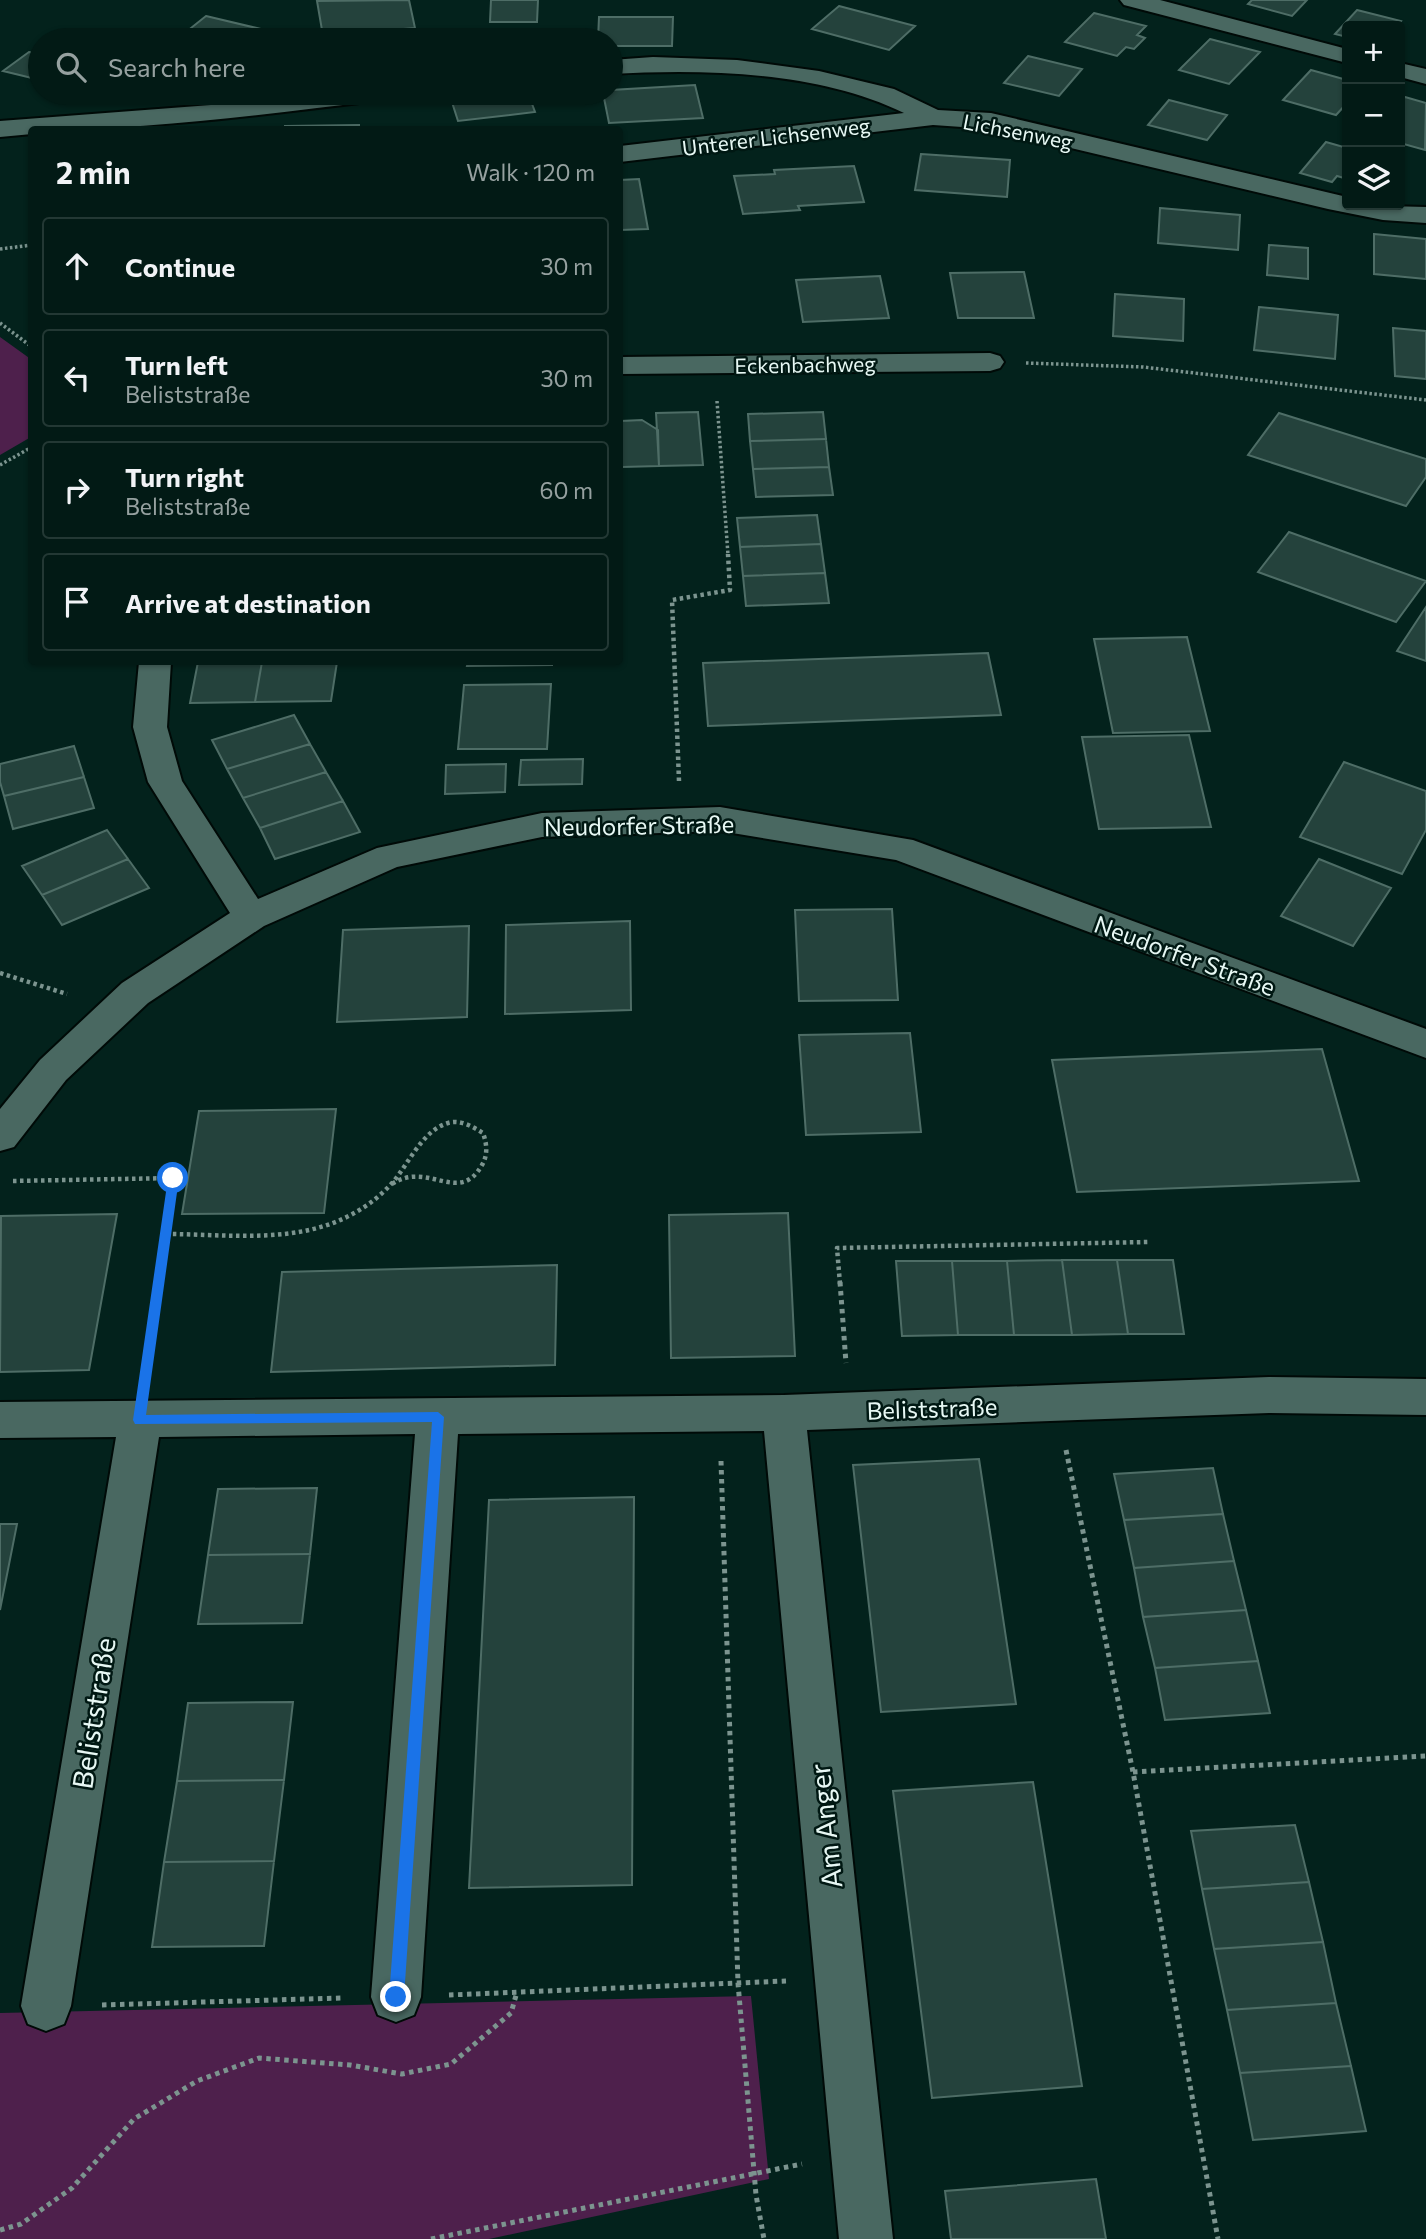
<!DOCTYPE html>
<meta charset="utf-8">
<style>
body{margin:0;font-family:Commissioner,sans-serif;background:#102722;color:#f1f3f6}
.controls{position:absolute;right:21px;top:21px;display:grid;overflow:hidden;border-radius:7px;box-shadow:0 2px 5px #0004}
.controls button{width:63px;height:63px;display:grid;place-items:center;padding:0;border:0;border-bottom:2px solid #233834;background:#021a15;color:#f1f3f6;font:35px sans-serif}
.stop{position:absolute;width:21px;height:21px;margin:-16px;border:5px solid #1a73e8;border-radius:50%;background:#fff}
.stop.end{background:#1a73e8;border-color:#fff;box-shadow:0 2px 7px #0008}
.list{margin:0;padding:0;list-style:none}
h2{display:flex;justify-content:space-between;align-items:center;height:91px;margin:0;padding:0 28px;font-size:30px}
h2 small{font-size:23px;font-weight:400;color:#96a1a0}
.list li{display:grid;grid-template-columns:46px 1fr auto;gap:21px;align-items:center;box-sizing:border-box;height:98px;margin:0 14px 14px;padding:0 14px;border:2px solid #233834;border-radius:7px}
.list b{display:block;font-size:26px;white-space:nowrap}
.list p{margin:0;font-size:23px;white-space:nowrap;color:#96a1a0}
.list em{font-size:23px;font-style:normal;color:#96a1a0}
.icon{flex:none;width:38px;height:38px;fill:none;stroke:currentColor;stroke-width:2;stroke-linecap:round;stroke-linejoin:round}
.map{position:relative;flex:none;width:1426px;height:2239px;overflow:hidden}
.search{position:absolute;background:#021a15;box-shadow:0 2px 5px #0004;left:28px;top:28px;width:595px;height:77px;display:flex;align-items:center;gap:18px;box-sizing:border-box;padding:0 24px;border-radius:38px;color:#96a1a0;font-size:26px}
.panel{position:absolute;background:#021a15;box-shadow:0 2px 5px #0004;left:28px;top:126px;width:595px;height:539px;border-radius:7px}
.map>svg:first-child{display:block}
.green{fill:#4e204c}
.building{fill:#24423c;stroke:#4e6d66;stroke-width:2}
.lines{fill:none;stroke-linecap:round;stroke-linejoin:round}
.minor-casing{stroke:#000a07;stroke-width:4}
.path-far2{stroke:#7c948f;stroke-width:3.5;stroke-dasharray:2.5 2.5;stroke-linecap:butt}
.path-far1{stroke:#7c948f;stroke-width:4.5;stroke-dasharray:3.5 3.5;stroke-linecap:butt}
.path{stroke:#7c948f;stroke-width:5;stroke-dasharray:4.5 4.5;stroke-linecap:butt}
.minor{fill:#496861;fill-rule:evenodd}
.route{fill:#1a73e8}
.labels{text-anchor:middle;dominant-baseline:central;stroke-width:5;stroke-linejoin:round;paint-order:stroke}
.far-street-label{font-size:21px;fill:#e7f8f4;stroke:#001813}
.street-label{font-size:24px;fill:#e7f8f4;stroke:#001813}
.near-street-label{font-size:28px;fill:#e7f8f4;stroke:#001813}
</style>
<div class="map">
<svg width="1426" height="2239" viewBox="0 0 1426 2239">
<rect width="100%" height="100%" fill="#03221c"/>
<path class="green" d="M0,337L32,360L31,437L0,455Z
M751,1996L769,2179L489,2239H0V2013Z"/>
<path class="building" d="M409,0L415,28L323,36L317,1Z
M491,0H538L537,22H490Z
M1252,0H1307L1292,16L1248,4Z
M839,6L915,26L889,50L812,29Z
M1357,10L1401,21L1397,26H1347V37L1335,34Z
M1094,13L1146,26L1137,35L1145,38L1134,49L1126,47L1117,56L1065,42Z
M206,16L265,30L253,40H176Z
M599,17H673L672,46H611V40H598Z
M68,33L98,40H58Z
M1210,39L1260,52L1229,84L1179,70Z
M29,52L40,54V80L3,71Z
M1028,56L1082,69L1059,96L1004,83Z
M1311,70L1347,80V103L1336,115L1283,100Z
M695,85L703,118L609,123L603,93H611V90Z
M507,93H528L535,112L458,121L451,99Z
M1405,97L1426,103L1425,150L1400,143V103Z
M1169,100L1227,115L1207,140L1148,125Z
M359,125V130H285V126Z
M1326,142L1347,148V179L1337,176L1332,182L1300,173Z
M921,154L1010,160L1007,197L915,190Z
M854,166L864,202L798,206L800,210L743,214L734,176L775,174L774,170Z
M639,179L648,229L620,230V180Z
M1160,208L1240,215L1238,250L1158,243Z
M1374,234L1426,239V279L1374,274Z
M1269,245L1308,248V279L1267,275Z
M1024,272L1034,318H958L950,273Z
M880,276L889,318L803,322L796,280Z
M1115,294L1184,299L1183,341L1113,336Z
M1259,307L1338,315L1335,359L1254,350Z
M1393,328L1426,331V379L1395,376Z
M698,412L703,465L659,466L656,413Z
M823,412L826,439L750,441L748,414Z
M1279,413L1426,459V477L1406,506L1248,455Z
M642,420L658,430L659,466L622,467L621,421Z
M826,439L829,467L753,469L750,441Z
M829,467L833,495L756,497L753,469Z
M817,515L821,544L740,547L737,518Z
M1289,532L1426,581L1396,622L1258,572Z
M821,544L825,573L743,576L740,547Z
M825,573L829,603L746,606L743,576Z
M1426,607V661L1397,651Z
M1187,637L1210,731L1113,733L1094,639Z
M988,653L1001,715L708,726L703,663Z
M198,662H262L255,702L190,703Z
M262,662H337L331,701L255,702Z
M468,662H552V665L467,666Z
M551,684L547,749H458L464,685Z
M294,715L310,744L227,769L212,740Z
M1189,735L1211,827L1099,829L1082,737Z
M310,744L326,772L243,798L227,769Z
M74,746L84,777L4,796L0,782V764Z
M583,759L582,784L519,785L521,760Z
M1344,762L1426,791V830L1402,874L1300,837Z
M506,764L505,792L445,794L446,765Z
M326,772L343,801L260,828L243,798Z
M84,777L94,808L13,829L4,796Z
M343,801L360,832L275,859L260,828Z
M107,830L128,859L42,895L22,866Z
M128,859L149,888L62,925L42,895Z
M1319,859L1391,888L1353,946L1281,916Z
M892,909L898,1000L799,1001L795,910Z
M630,921L631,1010L505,1014L506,925Z
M469,926L467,1017L337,1022L343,930Z
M910,1033L921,1132L806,1135L799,1035Z
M1322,1049L1359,1181L1077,1192L1052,1060Z
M336,1109L324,1213L182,1214L199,1111Z
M788,1213L795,1356L671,1358L669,1215Z
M117,1214L89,1370L0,1372L1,1216Z
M1062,1260L1072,1335H1014L1007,1261Z
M1062,1260H1117L1128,1334L1072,1335Z
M1117,1260H1173L1184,1334H1128Z
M896,1261H952L958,1335L902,1336Z
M952,1261H1007L1014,1335H958Z
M557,1265L555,1365L271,1372L282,1272Z
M979,1459L1016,1704L881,1712L853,1465Z
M1213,1468L1223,1514L1124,1520L1114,1474Z
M317,1488L310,1554L208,1555L218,1489Z
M634,1497L632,1885L469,1888L489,1500Z
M1223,1514L1234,1561L1134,1568L1124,1520Z
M0,1524H17L0,1610Z
M310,1554L302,1623L198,1624L208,1555Z
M1234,1561L1246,1610L1143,1617L1134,1568Z
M1246,1610L1258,1661L1155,1668L1143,1617Z
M1258,1661L1270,1713L1165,1720L1155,1668Z
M293,1702L284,1780L177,1781L188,1703Z
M284,1780L274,1861L164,1862L177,1781Z
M1033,1782L1082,2086L932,2098L893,1791Z
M1295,1825L1309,1882L1202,1889L1191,1831Z
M274,1861L264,1946L152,1947L164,1862Z
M1309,1882L1323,1942L1214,1949L1202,1889Z
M1323,1942L1336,2003L1227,2010L1214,1949Z
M1336,2003L1351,2066L1240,2073L1227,2010Z
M1351,2066L1366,2131L1253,2140L1240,2073Z
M1096,2179L1106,2239H951L945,2191Z"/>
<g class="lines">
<g class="minor-casing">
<path id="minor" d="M1120,0H1160L1347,49V63L1124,5Z
M653,57L737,60L819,71L894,89L938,110L991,113L1347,197V205L1426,207V223L1383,220L1328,209L991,129L933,125L620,162V146L904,113C818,71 705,69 611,74V60Z
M1400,63L1426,69V84L1400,77Z
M323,93H396L393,98L384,100C267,114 150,130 32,130V134L0,137V121L224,104Z
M990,353L1000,356L1004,362L1000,368L990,371L620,374V357Z
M139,662H171L167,727L182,781L258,899L377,848L542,813L720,807L913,840L1426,1029V1058L896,860L720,831L542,837L397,867L264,926L148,1003L66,1080L14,1147L0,1151V1109L40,1060L122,983L230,913L148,782L133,727Z
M1269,1377L1426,1379V1415L1269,1413L807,1430L893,2239H839L764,1431L458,1434L421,1997L414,2015L396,2022L378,2015L371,1997L415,1434L159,1437L71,2006L64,2024L46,2031L28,2024L21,2006L116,1437L0,1438V1402L784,1395Z"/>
</g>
<path class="path-far2" d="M0,249L32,245
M0,323L32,347
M1026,363L1143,367L1426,400
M717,401L728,555
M0,465L32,447"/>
<path class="path-far1" d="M679,781L672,600L730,590L728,554
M0,973L67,994
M13,1181L173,1178L159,1284
M166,1234C231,1234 303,1246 361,1209C373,1202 384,1192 393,1182C409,1163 423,1130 448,1123C460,1119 473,1127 483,1133C487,1144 488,1155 482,1165C459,1206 428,1160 392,1184
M840,1284L837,1248L1148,1242"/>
<path class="path" d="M840,1282L846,1363
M147,1371L159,1282
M1066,1450L1133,1772L1218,2239
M721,1461L738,1983L756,2195L764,2239
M1133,1772L1426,1756
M449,1995L786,1981
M102,2005L342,1998
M0,2230L21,2224L72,2188L134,2119L197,2081L259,2058L350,2065L402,2074L451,2064L511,2013L517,1992
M431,2239L802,2164"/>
<use href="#minor" class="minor"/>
</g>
<path class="route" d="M173,1173L179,1178L146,1415L438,1412L444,1417L404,1997L401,2002L396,2005L391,2002L389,1997L432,1422L135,1424L133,1420L168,1178Z"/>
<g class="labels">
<g class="far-street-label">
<text transform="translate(1018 131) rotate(11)">Lichsenweg</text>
<text transform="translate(776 136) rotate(-7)">Unterer Lichsenweg</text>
<text transform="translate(805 364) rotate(-1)">Eckenbachweg</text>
</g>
<g class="street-label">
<text transform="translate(639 825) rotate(-1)">Neudorfer Straße</text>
<text transform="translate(1185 955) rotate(20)">Neudorfer Straße</text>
<text transform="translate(932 1408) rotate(-2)">Beliststraße</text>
</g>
<g class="near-street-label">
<text transform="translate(93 1713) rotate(-81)">Beliststraße</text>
<text transform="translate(825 1826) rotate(-96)">Am Anger</text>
</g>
</g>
</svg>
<div class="controls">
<button>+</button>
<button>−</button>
<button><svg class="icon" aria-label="layers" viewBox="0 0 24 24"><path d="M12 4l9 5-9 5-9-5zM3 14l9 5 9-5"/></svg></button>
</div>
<div class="stop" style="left:173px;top:1178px"></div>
<div class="stop end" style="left:396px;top:1997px"></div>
<div class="search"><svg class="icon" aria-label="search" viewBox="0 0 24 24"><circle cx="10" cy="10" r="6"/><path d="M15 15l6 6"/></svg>Search here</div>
<section class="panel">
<h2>2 min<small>Walk · 120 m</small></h2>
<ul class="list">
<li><svg class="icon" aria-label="ahead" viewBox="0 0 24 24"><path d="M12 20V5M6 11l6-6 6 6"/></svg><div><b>Continue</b></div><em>30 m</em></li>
<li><svg class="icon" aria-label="left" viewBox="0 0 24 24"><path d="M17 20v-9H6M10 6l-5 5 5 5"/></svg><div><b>Turn left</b><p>Beliststraße</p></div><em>30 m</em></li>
<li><svg class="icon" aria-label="right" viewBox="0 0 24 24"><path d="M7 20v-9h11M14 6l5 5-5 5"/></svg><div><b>Turn right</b><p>Beliststraße</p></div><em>60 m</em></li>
<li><svg class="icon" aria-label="arrive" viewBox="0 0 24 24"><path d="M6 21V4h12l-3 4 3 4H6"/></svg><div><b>Arrive at destination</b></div></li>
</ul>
</section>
</div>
